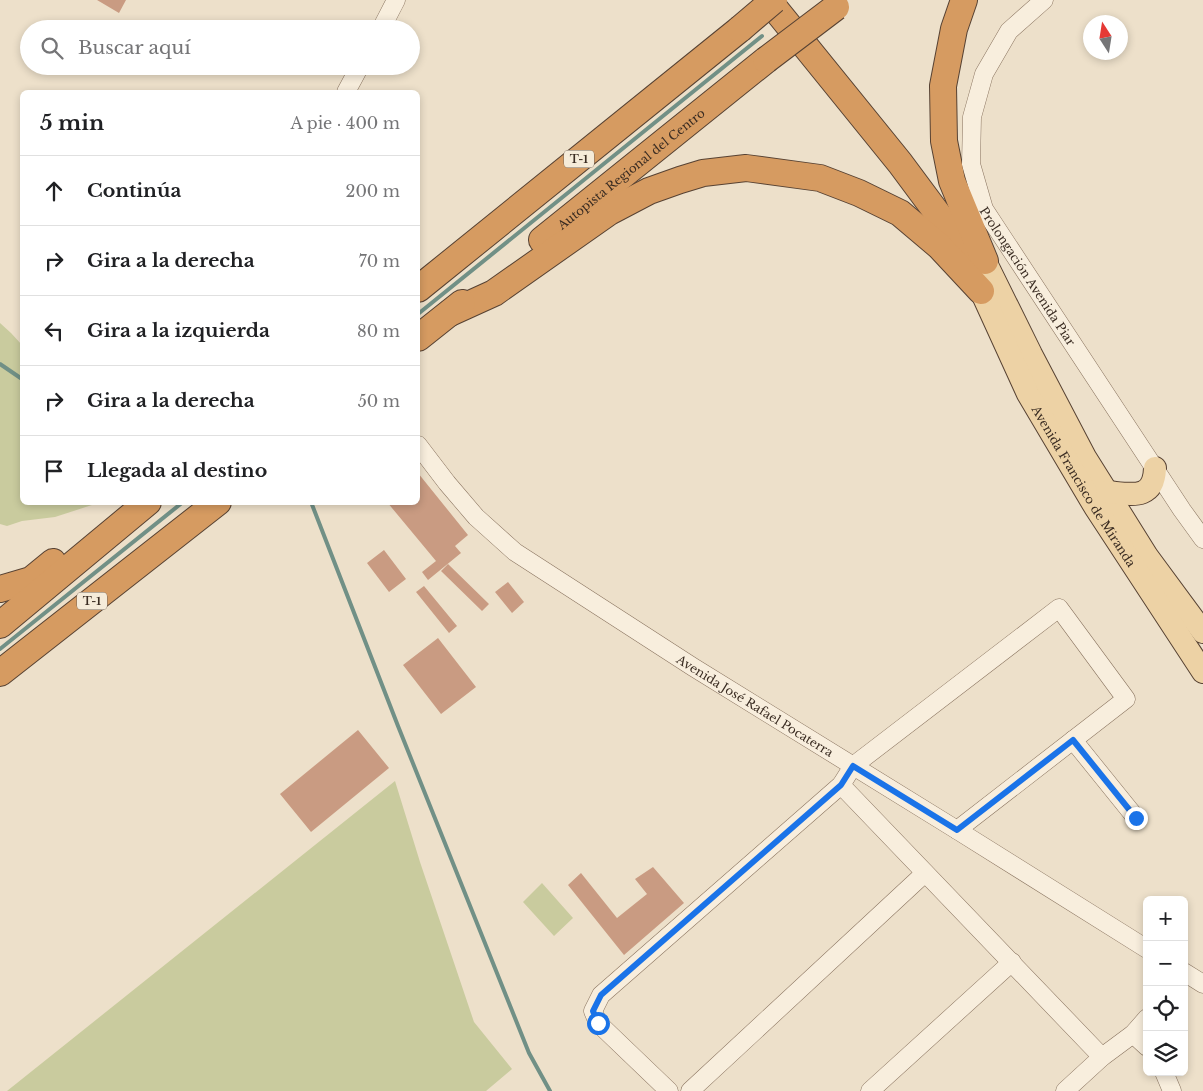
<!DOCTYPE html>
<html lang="es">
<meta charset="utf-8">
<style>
body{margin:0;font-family:"Libre Baskerville",serif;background:#f6f6f6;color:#202124}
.controls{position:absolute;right:15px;bottom:15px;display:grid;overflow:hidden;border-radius:8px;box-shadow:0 2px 8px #0003}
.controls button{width:45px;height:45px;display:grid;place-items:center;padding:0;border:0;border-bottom:1px solid #e0e0e0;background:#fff;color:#202124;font:25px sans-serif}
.compass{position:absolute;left:1083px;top:15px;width:45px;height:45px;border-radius:50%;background:#fff;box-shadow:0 2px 8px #0003;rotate:348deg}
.stop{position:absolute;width:15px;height:15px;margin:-11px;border:4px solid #1a73e8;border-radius:50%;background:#fff}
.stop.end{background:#1a73e8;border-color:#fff;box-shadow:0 1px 5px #0008}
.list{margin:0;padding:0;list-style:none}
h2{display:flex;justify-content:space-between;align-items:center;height:65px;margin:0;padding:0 20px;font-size:21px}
h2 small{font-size:16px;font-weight:400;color:#757577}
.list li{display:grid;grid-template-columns:32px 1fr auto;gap:15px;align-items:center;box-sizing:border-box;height:70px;padding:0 20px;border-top:1px solid #e0e0e0}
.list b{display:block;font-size:19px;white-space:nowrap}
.list em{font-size:16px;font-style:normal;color:#757577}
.icon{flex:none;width:28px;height:28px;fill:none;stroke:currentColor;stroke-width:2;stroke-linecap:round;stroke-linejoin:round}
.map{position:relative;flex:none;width:1203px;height:1091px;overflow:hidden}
.search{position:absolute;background:#fff;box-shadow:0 2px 8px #0003;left:20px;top:20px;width:400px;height:55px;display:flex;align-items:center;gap:12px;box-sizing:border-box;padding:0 18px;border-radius:28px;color:#757577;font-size:19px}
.panel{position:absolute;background:#fff;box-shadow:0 2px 8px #0003;left:20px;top:90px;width:400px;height:415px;border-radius:8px}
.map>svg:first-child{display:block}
.green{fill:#c9cb9e}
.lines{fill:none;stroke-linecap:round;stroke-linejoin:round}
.stream{stroke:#719086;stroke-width:4}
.building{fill:#c99b82}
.minor-casing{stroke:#89735f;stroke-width:19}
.major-casing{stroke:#574233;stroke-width:24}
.highway-casing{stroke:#574233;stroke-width:28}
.minor{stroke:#f8eedd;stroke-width:18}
.major{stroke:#edd2a5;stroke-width:22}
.highway{stroke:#d69b61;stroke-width:26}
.highway-bridge-casing{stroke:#574233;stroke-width:28;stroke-linecap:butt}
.highway-bridge{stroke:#d69b61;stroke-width:26}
.route{stroke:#1a73e8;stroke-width:6}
.labels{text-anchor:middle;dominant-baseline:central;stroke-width:4.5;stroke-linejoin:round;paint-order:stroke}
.shield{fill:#f5ebd9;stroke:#726559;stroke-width:1}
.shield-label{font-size:11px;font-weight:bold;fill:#3a2c22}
.street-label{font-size:12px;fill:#3a2c22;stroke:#f5ebd9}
</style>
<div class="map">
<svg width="1203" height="1091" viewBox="0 0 1203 1091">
<rect width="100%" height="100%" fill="#ede0ca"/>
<path class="green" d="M0,323L11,333L22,345V502L95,503L92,505L55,517L22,521L7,526L0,524Z
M395,781L420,862L474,1022L512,1069L486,1091H7Z
M542,883L573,918L554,936L523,902Z"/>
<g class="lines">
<path class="stream" d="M418,314L762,36
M0,364L22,379
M311,502L398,726L529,1053L550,1091
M0,649L183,502"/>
</g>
<path class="building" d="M97,0H126L119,13Z
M418,473L468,535L455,546L461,553L428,580L422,572L436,561L387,502H418Z
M384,550L406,579L389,592L367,563Z
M448,564L489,604L482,611L441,571Z
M508,582L524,602L512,613L495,592Z
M424,586L457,626L449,633L416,592Z
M438,638L476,687L441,714L403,665Z
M358,730L389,768L311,832L280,794Z
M653,867L684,903L624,955L568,885L581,873L617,918L647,894L635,879Z"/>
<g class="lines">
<g class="minor-casing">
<g id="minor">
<path id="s1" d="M1044,0L1009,31L984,74L972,117L971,164L984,209L1182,510L1203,539"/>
<path d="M381,29L396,0"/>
<path d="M346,92L360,66"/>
<path id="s2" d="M418,445L447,483L476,517L515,552L693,667L957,830L1147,949"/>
<path d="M1073,740L1136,818"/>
<path d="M841,785L1102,1057"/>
<path d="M1184,972L1203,984"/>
<path d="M1133,1034L1147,1047"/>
<path d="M1164,1072L1172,1091"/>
<path d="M669,1091L598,1023L593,1011L601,995L841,785L853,766L1059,608L1126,699L957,830"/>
<path d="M690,1091L925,873"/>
<path d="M870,1091L1012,962"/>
<path d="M1065,1091L1102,1057L1133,1034L1147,1018"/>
</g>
</g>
<g class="major-casing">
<g id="major">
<path d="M985,261L1031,354L1085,457L1147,556L1203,632"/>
<path id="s3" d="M981,291L1028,394L1095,507L1203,672"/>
<path d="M1107,492C1131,494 1154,501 1155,468"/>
</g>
</g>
<g class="highway-casing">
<g id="highway">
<path d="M768,0L900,163L952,233L968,264"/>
<path d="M964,0L954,29L943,86L944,141L952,181L985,261"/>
<path id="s4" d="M542,240L766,60"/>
<path d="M418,289L740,29"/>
<path d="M450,313L494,293L609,212L649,191L680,180L703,173L746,168L820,178L859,193L900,213L939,246L981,291"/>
<path d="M418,338L462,303"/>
<path d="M0,589L31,580L53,562"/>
<path d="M0,625L148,502"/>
<path d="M0,673L218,502"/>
</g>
</g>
<use href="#minor" class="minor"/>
<use href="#major" class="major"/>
<use href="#highway" class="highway"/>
<g class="highway-bridge-casing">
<path id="highway-bridge" d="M740,29L774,0
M766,60L836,7"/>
</g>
<use href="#highway-bridge" class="highway-bridge"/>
</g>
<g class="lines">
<path class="route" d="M598,1023L593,1011L601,995L841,785L853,766L957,830L1073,740L1136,818"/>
</g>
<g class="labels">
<g class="shield">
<rect x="564" y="150.5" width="30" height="17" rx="4"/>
<rect x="77" y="592.5" width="30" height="17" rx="4"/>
</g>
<g class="shield-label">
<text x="579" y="159">T-1</text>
<text x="92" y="601">T-1</text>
</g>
<g class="street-label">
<text stroke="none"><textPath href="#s4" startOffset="114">Autopista Regional del Centro</textPath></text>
<text stroke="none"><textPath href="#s1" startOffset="315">Prolongación Avenida Piar</textPath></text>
<text stroke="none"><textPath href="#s3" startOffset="221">Avenida Francisco de Miranda</textPath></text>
<text stroke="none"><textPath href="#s2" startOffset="430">Avenida José Rafael Pocaterra</textPath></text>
</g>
</g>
</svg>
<div class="controls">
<button>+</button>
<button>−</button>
<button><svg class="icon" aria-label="locate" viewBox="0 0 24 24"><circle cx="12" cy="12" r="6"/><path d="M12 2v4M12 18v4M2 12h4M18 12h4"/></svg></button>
<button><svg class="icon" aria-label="layers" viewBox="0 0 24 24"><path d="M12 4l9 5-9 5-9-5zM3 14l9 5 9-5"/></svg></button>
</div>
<svg class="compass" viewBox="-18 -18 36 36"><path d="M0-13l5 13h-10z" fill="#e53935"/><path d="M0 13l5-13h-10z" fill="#757577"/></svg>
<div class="stop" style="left:598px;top:1023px"></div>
<div class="stop end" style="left:1136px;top:818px"></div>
<div class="search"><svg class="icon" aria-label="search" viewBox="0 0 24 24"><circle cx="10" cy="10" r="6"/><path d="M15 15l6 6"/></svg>Buscar aquí</div>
<section class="panel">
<h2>5 min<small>A pie · 400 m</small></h2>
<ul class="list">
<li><svg class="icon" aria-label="ahead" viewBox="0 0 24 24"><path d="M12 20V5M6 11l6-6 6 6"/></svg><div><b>Continúa</b></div><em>200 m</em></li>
<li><svg class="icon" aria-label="right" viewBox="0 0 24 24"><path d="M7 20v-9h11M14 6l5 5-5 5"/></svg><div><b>Gira a la derecha</b></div><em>70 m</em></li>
<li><svg class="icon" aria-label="left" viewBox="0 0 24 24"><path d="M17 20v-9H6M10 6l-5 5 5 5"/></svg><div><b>Gira a la izquierda</b></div><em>80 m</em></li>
<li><svg class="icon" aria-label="right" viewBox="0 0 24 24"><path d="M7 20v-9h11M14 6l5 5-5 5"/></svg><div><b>Gira a la derecha</b></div><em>50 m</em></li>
<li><svg class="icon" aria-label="arrive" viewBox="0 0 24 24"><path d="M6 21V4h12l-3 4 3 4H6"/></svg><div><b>Llegada al destino</b></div></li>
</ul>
</section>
</div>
